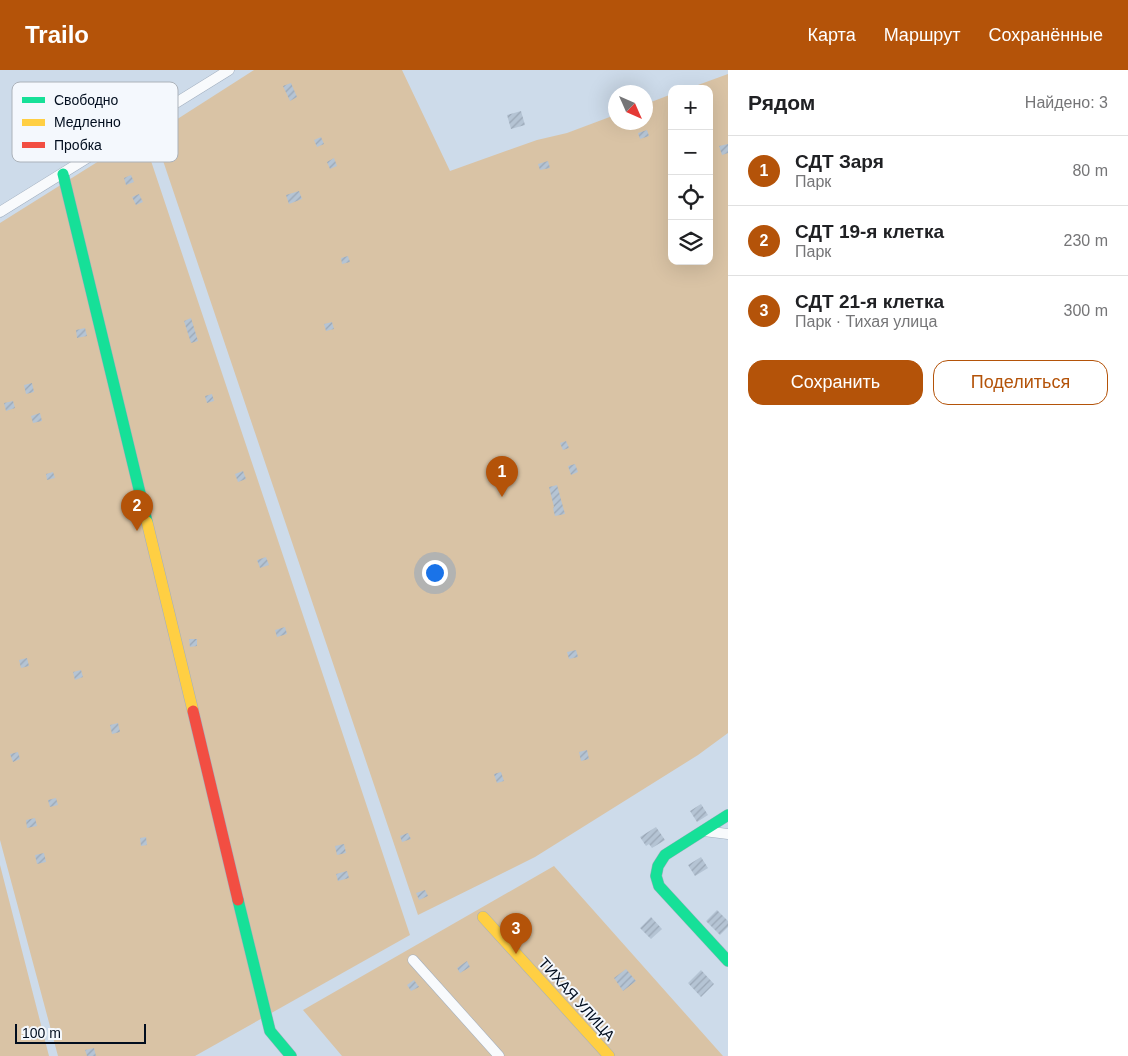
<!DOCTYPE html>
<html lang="ru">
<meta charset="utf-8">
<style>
body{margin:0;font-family:Helvetica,sans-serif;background:#f6f6f6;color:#202124}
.controls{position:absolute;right:15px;top:15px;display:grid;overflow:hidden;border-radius:10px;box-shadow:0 5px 20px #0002}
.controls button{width:45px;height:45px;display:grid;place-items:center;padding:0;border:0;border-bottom:1px solid #e0e0e0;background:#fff;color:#202124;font:25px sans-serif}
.compass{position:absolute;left:608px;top:15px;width:45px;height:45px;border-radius:50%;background:#fff;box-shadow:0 5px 20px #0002;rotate:135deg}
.scale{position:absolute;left:15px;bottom:12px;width:131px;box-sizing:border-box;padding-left:5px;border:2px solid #010d1e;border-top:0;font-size:14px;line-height:18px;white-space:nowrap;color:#010d1e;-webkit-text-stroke:4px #f4f8fd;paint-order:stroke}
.you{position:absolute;left:434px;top:502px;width:18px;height:18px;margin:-12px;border:4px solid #fff;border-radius:50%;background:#1a73e8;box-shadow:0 0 0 8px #1a73e833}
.badge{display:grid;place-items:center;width:32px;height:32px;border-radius:50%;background:#b45309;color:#fff;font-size:16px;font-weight:700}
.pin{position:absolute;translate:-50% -41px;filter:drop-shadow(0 1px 2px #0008)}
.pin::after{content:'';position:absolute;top:26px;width:18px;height:15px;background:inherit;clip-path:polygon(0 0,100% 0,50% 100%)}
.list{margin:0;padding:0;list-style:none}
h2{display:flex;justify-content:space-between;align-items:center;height:65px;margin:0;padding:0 20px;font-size:21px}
h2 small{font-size:16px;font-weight:400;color:#757577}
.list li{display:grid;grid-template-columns:32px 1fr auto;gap:15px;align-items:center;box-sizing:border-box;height:70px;padding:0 20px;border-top:1px solid #e0e0e0}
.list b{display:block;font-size:19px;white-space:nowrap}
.list p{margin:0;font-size:16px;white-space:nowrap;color:#757577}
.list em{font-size:16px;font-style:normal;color:#757577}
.actions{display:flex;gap:10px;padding:15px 20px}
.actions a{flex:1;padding:11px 0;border:1px solid #b45309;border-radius:15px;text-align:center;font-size:18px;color:#b45309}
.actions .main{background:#b45309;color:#fff}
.icon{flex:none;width:28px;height:28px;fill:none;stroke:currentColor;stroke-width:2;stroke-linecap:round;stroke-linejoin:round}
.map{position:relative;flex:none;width:728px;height:986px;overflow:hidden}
header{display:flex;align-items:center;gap:30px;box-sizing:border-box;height:70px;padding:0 25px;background:#b45309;color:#fff}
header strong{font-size:24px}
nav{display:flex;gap:28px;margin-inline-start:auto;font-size:18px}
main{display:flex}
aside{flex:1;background:#fff}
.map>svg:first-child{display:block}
.garden{fill:#d9c3a5}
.building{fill:url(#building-hatch)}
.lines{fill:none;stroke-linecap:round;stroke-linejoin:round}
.street-casing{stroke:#a2afbf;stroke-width:11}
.fast-casing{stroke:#a2afbf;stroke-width:12}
.slow-casing{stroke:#a2afbf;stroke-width:12}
.jam-casing{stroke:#a2afbf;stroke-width:12}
.street{stroke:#f8fafc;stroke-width:10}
.fast{stroke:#16e098;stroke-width:11}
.slow{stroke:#ffcf43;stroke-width:11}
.jam{stroke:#f24e42;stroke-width:11}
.labels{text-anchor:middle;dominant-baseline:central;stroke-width:4;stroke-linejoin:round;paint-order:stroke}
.street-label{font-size:15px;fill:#010d1e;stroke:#f4f8fd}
.key{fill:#f4f8fd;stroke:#abb2ba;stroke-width:1}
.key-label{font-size:14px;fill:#010d1e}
</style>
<header>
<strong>Trailo</strong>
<nav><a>Карта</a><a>Маршрут</a><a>Сохранённые</a></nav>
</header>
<main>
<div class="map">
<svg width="728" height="986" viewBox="0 0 728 986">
<defs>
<pattern id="building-hatch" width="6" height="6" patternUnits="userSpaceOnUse" patternTransform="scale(1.25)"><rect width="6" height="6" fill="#b5c4d4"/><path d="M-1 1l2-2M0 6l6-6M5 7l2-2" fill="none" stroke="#9aa7b6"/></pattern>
</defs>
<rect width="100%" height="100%" fill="#cddbea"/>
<path class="garden" d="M254,0H402L450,101L537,70L567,63L615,45L616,52H646V34L672,24V191H709V19H687L728,4V663L698,685L535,787L418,845L154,64Z
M142,64L410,865L195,986H58L0,770V153Z
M0,795L49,986H0Z
M554,796L723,986H342L303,940Z"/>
<path class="building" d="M291,13L297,27L290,31L283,16Z
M521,41L525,55L511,59L507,45Z
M647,60L649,66L640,69L638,63Z
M321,67L324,74L317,77L314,70Z
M728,74V83L722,85L719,76Z
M334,88L337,96L330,99L327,92Z
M548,91L550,98L540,100L538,94Z
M131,105L134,112L126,115L124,108Z
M299,121L302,129L289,134L286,125Z
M139,124L143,132L136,135L132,127Z
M348,186L350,192L342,194L341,188Z
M191,248L198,271L191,273L184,251Z
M332,252L334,259L326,261L324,254Z
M85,258L87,266L77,268L76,260Z
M32,313L34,322L26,324L24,315Z
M212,324L214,331L207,333L205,326Z
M13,331L15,338L6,341L4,333Z
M40,343L42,351L33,353L31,346Z
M566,371L569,378L563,380L560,373Z
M575,394L578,402L571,405L568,396Z
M243,401L246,409L238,412L235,404Z
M53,402L55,408L47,410L46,404Z
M557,415L565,444L555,446L553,438L554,437L549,417Z
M266,487L269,495L260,498L257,490Z
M285,557L287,564L277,567L275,560Z
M189,569H197V576L190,577Z
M576,580L578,587L569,589L567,582Z
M27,588L29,596L21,598L19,590Z
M81,600L83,607L75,610L73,602Z
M118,653L120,662L112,664L110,655Z
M587,680L589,689L581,691L579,682Z
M18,682L20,689L13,692L10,684Z
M501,702L504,711L497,713L494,704Z
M56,728L58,735L50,737L48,730Z
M701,734L708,745L697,752L690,741Z
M35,748L37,756L27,758L26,750Z
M656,757L665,770L652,778L649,774L646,776L640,767Z
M408,763L411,769L402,772L400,766Z
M146,767L147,775L141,776L140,768Z
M344,774L346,783L337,785L335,776Z
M44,783L46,792L37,794L35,785Z
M701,787L708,798L695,806L688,795Z
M347,801L349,808L338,811L336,804Z
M425,820L428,826L419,830L416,823Z
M717,840L728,851V857L720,865L706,851Z
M651,847L662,859L651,869L640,858Z
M467,891L470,897L460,903L457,898Z
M626,899L636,911L623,921L614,908Z
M701,900L714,914L701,927L688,913Z
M414,910L419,917L411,921L407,915Z
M94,978L96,986H87L85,980Z"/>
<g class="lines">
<g class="street-casing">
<path id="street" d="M0,142L229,0
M704,761L728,764
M413,890L499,986"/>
</g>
<g class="fast-casing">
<path id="fast" d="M63,104L147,452
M728,745L665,785L658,796L656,806L659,816L728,891
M238,830L270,961L291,986"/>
</g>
<g class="slow-casing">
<path id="slow" d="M147,452L193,641
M483,847L609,986"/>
</g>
<g class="jam-casing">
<path id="jam" d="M193,641L238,830"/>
</g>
<use href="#street" class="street"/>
<use href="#fast" class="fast"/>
<use href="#slow" class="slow"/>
<use href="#jam" class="jam"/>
</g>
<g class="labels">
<g class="street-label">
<text transform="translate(577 929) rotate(48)">ТИХАЯ УЛИЦА</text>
</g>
</g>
<rect x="12" y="12" width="166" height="80" rx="8" class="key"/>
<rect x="22" y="27" width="23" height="6" fill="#16e098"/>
<rect x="22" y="49" width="23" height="7" fill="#ffcf43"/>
<rect x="22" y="72" width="23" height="6" fill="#f24e42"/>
<g class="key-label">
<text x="54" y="35">Свободно</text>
<text x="54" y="57">Медленно</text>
<text x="54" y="80">Пробка</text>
</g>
</svg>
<div class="controls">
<button>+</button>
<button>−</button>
<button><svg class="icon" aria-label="locate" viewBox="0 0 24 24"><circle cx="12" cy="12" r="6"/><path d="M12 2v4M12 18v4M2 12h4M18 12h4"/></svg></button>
<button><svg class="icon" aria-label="layers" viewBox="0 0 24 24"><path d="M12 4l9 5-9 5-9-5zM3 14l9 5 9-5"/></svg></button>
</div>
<svg class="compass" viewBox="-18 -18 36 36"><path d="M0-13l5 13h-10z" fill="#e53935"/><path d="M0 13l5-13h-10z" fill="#757577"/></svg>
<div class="scale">100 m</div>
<div class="you"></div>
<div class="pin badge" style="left:502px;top:427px">1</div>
<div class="pin badge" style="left:137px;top:461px">2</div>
<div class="pin badge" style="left:516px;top:884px">3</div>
</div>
<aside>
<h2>Рядом<small>Найдено: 3</small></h2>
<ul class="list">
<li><span class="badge">1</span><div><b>СДТ Заря</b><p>Парк</p></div><em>80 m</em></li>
<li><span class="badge">2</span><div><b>СДТ 19-я клетка</b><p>Парк</p></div><em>230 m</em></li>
<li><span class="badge">3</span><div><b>СДТ 21-я клетка</b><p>Парк · Тихая улица</p></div><em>300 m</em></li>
</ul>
<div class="actions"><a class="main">Сохранить</a><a>Поделиться</a></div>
</aside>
</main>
